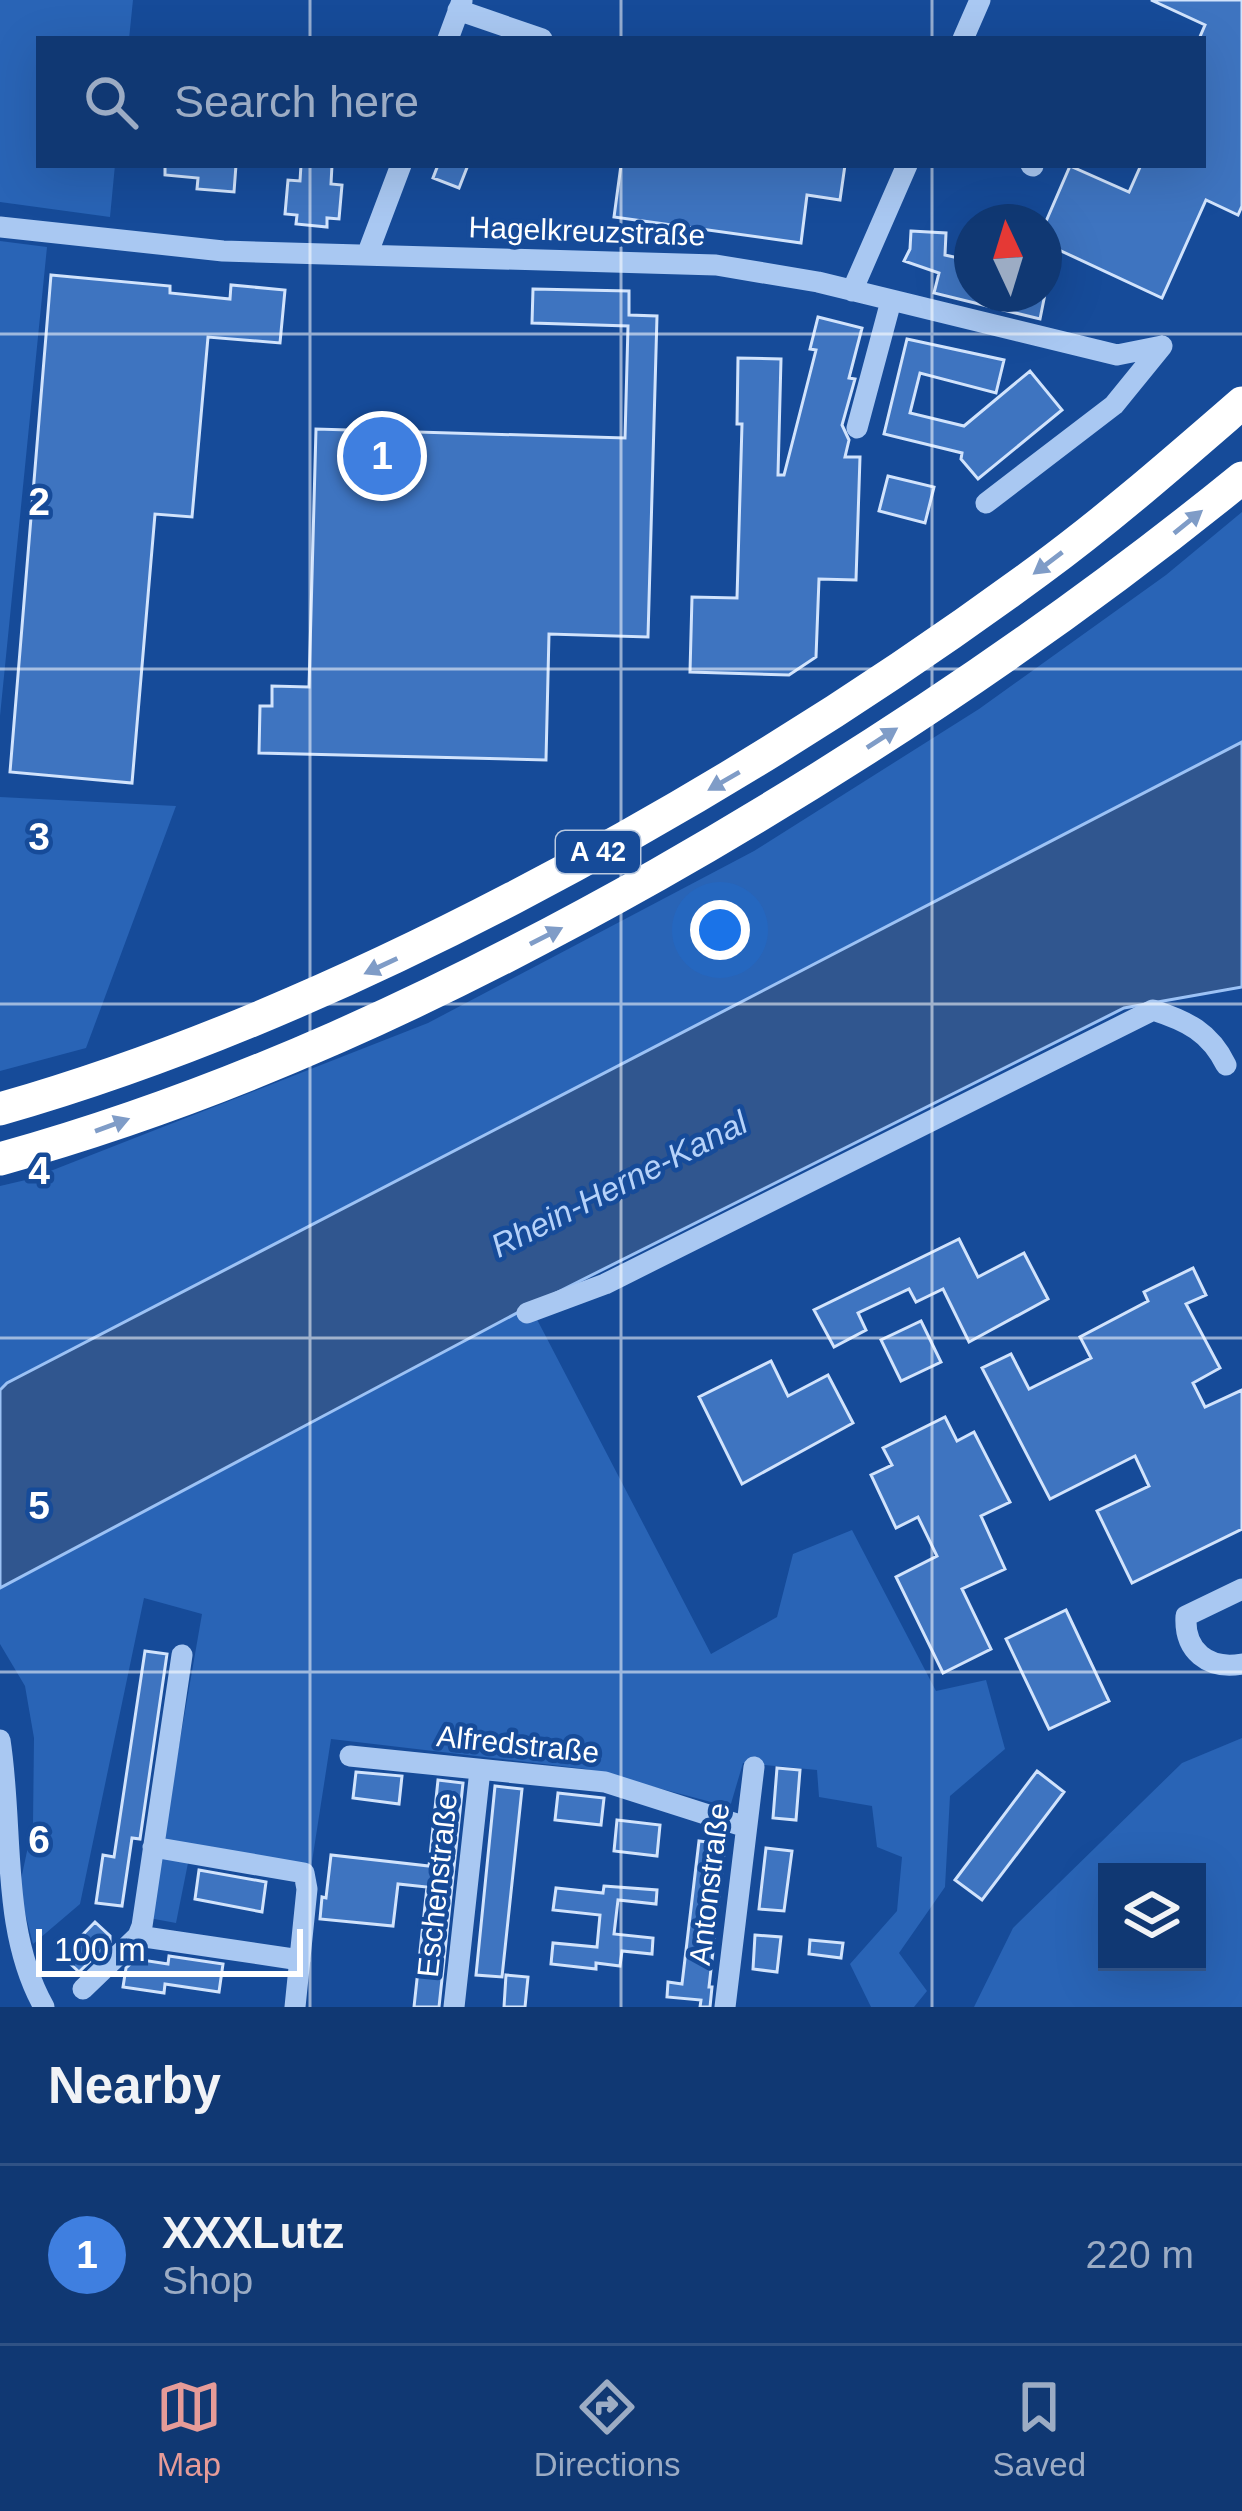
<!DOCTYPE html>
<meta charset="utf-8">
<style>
body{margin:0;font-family:Arial,sans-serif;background:#1e437b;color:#f1f3f6}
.controls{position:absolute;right:36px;bottom:36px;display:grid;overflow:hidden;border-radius:0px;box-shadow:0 12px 48px #0002}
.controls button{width:108px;height:108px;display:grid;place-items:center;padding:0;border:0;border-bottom:3px solid #305285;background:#103873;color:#f1f3f6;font:60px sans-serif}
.compass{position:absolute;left:954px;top:204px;width:108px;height:108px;border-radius:50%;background:#103873;box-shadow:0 12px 48px #0002;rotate:356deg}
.scale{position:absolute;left:36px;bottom:30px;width:267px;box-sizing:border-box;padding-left:12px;border:6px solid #fff;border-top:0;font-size:33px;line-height:42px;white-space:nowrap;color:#fff;-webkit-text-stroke:9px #164b99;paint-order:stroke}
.you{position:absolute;left:720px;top:930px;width:42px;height:42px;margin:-30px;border:9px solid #fff;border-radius:50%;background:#1a73e8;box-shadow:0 0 0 18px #1a73e833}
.badge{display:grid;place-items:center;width:78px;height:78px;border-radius:50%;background:#e69b98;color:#fff;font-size:39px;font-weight:700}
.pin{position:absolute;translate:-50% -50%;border:6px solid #fff;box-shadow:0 3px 12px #0006}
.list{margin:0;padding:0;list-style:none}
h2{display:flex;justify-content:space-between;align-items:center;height:156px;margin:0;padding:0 48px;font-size:51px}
h2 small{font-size:39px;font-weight:400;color:#9cacc4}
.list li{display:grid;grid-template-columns:78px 1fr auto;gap:36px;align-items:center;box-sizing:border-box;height:180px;padding:0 48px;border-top:3px solid #305285}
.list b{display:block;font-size:45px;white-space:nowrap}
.list p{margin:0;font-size:39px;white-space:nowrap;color:#9cacc4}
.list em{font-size:39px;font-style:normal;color:#9cacc4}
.icon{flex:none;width:66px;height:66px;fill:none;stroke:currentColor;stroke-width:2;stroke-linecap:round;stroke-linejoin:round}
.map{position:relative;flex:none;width:1242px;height:2007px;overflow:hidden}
.search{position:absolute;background:#103873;box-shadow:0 12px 48px #0002;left:36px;right:36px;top:36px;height:132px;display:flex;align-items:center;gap:30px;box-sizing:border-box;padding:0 42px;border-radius:0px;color:#9cacc4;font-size:45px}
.sheet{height:336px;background:#103873}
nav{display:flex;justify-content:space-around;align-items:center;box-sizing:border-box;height:168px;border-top:3px solid #305285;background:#103873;font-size:33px;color:#9cacc4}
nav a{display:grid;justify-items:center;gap:6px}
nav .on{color:#e69b98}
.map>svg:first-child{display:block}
.green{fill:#2964b6;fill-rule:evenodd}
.water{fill:#30568f;stroke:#9cc2f5;stroke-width:3}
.building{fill:#3e74c0;stroke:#d1e3fc;stroke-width:3}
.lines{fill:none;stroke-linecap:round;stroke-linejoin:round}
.minor{stroke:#a9c8f2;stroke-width:21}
.highway{stroke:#fff;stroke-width:33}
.oneway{fill:#7f9cc7}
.grid{fill:none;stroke:#fff;stroke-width:3;stroke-opacity:0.55}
.labels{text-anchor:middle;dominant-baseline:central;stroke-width:9;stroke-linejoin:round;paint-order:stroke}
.shield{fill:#164b99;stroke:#b9c9e0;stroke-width:3}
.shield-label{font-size:27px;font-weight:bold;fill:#fff}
.street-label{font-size:30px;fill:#fff;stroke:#164b99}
.water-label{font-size:33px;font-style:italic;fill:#b6d2f9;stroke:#164b99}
.grid-label{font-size:39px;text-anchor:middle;font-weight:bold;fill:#fff;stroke:#164b99;stroke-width:9;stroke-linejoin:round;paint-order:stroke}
</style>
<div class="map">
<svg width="1242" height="2007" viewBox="0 0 1242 2007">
<rect width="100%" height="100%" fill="#164b99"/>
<path class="green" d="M0,0H133L129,39H39V165H115L110,217L0,202Z
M0,241L47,247L0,716Z
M1242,512V742L7,1383L0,1390V1186L30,1179L428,1023L754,851L979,709L1166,575Z
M0,797L176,806L86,1048L0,1071Z
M530,1306L711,1654L777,1617L793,1554L852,1530L936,1691L986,1680L1005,1749L950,1796L945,1887L899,1953L927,1991L914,2007H871L850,1964L897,1911L902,1857L877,1847L872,1806L819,1797L817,1770L743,1763L730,1807L586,1769L331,1739L311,1868L190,1853L176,1923L149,1918L202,1614L144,1598L80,1904L33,1944L19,1889L33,1823L34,1738L25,1686L0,1644V1588Z
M1242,1738V2007H974L1013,1928L1182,1763ZM1107,1872H1197V1962H1107Z"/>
<path class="water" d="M1242,742V987L1124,1008L530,1306L0,1588V1390L7,1383Z"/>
<path class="building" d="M1151,0H1242V206L1238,215L1206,200L1162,298L1044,243V226L1070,166L1129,192L1141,165H1203V39H1199L1205,25Z
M165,165H236L234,192L197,189L198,178L165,175Z
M301,165H332L331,184L342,185L339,219L327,218V227L296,224L297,215L285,214L288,180L300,181Z
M438,165H468L459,188L433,178Z
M621,165H845L840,200L807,195L801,243L614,217Z
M911,231L946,233L945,255L972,261V294H1045L1040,319L934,293L939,273L904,261L910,249Z
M51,275L170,286V293L230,299L231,285L285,290L280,343L208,337L192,517L155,514L132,783L10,772Z
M533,289L629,291V315L657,316L648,637L549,634L546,760L259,753L260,706H272V686L309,687L316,429L625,438L628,326L532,323Z
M818,317L862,328L849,378L855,379L842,425L849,440L845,457H860L856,580L819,579L816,657L789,675L690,672L692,597L737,598L742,424H737L738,358L781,359L778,475H784L816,350L810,349Z
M907,339L1004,360L996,393L920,373L910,413L964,426L1030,371L1062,410L978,479L961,459L962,453L884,434Z
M888,476L934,487L925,523L879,511Z
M959,1239L978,1277L1024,1253L1048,1299L969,1342L943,1289L916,1302L909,1289L858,1313L866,1330L834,1347L814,1310Z
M1193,1268L1206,1295L1186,1304L1220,1368L1193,1383L1205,1407L1242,1390V1529L1132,1583L1097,1511L1149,1486L1135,1456L1050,1499L982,1368L1011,1354L1029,1389L1091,1358L1080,1337L1148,1301L1144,1292Z
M921,1321L941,1362L901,1381L881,1340Z
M771,1361L788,1396L828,1375L853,1423L742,1484L699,1397Z
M945,1417L957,1441L974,1432L1010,1502L981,1516L1005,1569L962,1589L991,1649L943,1673L896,1577L937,1556L918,1517L896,1528L871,1475L892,1465L883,1448Z
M1066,1610L1109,1701L1049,1729L1006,1639Z
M145,1651L167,1654L140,1839L132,1838L122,1906L96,1903L103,1855L114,1857Z
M777,1768L800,1770L796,1820L773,1818Z
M1037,1771L1064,1792L982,1900L955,1880Z
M356,1772L402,1776L399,1804L353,1798Z
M438,1780L463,1783L439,2007H414L427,1887L398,1884L393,1926L320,1919L322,1897L326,1898L331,1855L429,1866Z
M495,1786L522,1789L502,1977L476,1975Z
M558,1793L604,1798L601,1825L555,1820Z
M617,1820L660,1825L657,1856L614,1851Z
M699,1841L725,1844L709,1987H712L710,2007H700L701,2000L667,1997L668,1982L682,1984Z
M766,1848L792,1851L784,1911L759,1909Z
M199,1870L266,1882L262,1912L195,1899Z
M604,1886L657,1890L656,1904L618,1900L614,1934L653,1938L652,1954L622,1951L620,1966L596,1963V1969L551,1964L553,1943L597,1947L600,1915L553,1910L556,1888L603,1893Z
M95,1922L110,1936V1942L79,1972L62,1956Z
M755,1935L781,1937L777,1972L753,1969Z
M810,1940L843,1943L841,1958L809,1954Z
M169,1956L223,1964L219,1992L165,1984L164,1993L123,1987L126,1968L136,1959L168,1964Z
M506,1975L528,1977L525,2007H504Z"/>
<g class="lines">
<path class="minor" d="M458,10L542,39
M448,39L462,1
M963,39L980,0
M1031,165L1033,166
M0,227L223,251L716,265L818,282L1117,355L1162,346
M367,255L401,165
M852,291L907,165
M857,428L891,301
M986,503L1114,405L1162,346
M527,1313L605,1284L1153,1010C1187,1021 1210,1032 1226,1065
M1242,1589L1186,1616C1184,1651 1208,1670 1242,1664
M0,1740C14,1830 0,1929 44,2007
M350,1756L605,1782L746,1827
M153,1847L304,1873L307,1889L295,2007
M138,1936L300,1960
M83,1989L138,1936L142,1926L182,1655
M454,2007L480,1770
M725,2007L754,1767"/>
<path class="highway" d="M0,1109C179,1058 348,984 513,898C696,803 872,693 1038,571C1109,519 1175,461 1242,403
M0,1159C231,1095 448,993 657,875C862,758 1059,627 1242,478"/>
</g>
<defs><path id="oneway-solid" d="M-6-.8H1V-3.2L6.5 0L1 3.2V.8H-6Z" transform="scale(3)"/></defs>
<g class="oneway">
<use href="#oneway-solid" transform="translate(1188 522) rotate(-39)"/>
<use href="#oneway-solid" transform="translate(1048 563) rotate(143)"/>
<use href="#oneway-solid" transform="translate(882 738) rotate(-33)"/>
<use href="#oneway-solid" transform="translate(724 781) rotate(150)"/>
<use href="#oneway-solid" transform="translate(546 936) rotate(-27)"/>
<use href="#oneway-solid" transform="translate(381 966) rotate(155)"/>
<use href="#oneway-solid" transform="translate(112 1125) rotate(-20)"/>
</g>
<path class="grid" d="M310,0V39M621,0V39M932,0V39M310,165V2007M621,165V2007M932,165V2007M0,334H1242M0,669H1242M0,1004H1242M0,1338H1242M0,1672H1242"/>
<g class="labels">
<rect class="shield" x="556" y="831" width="84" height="42" rx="9"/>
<g class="shield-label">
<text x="598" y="852">A 42</text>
</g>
<g class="street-label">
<text transform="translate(587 231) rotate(2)">Hagelkreuzstraße</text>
<text transform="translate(518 1744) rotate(6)">Alfredstraße</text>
<text transform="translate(709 1884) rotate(-83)">Antonstraße</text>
<text transform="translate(437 1885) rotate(-84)">Eschenstraße</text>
</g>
<g class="water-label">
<text transform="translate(619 1184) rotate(-27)">Rhein-Herne-Kanal</text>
</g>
</g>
<g class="grid-label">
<text x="39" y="515">2</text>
<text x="39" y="850">3</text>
<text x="39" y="1184">4</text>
<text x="39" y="1519">5</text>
<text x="39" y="1853">6</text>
</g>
</svg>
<div class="controls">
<button><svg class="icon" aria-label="layers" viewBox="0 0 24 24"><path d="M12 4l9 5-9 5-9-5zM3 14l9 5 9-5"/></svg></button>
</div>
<svg class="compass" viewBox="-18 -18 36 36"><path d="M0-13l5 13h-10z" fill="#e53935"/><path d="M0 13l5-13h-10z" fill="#9cacc4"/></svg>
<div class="scale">100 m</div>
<div class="you"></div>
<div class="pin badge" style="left:382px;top:456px;background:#3f7fe0">1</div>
<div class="search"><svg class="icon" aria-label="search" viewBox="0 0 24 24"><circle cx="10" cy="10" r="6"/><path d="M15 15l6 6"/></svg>Search here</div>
</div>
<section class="sheet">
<h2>Nearby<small></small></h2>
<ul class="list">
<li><span class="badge" style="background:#3f7fe0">1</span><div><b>XXXLutz</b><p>Shop</p></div><em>220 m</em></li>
</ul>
</section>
<nav>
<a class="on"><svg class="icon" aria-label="map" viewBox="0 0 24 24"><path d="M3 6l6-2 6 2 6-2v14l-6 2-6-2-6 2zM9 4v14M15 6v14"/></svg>Map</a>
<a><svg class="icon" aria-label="directions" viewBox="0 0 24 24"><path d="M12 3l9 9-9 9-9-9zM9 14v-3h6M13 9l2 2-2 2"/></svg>Directions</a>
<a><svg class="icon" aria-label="saved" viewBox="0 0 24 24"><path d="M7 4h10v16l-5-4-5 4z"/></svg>Saved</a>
</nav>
